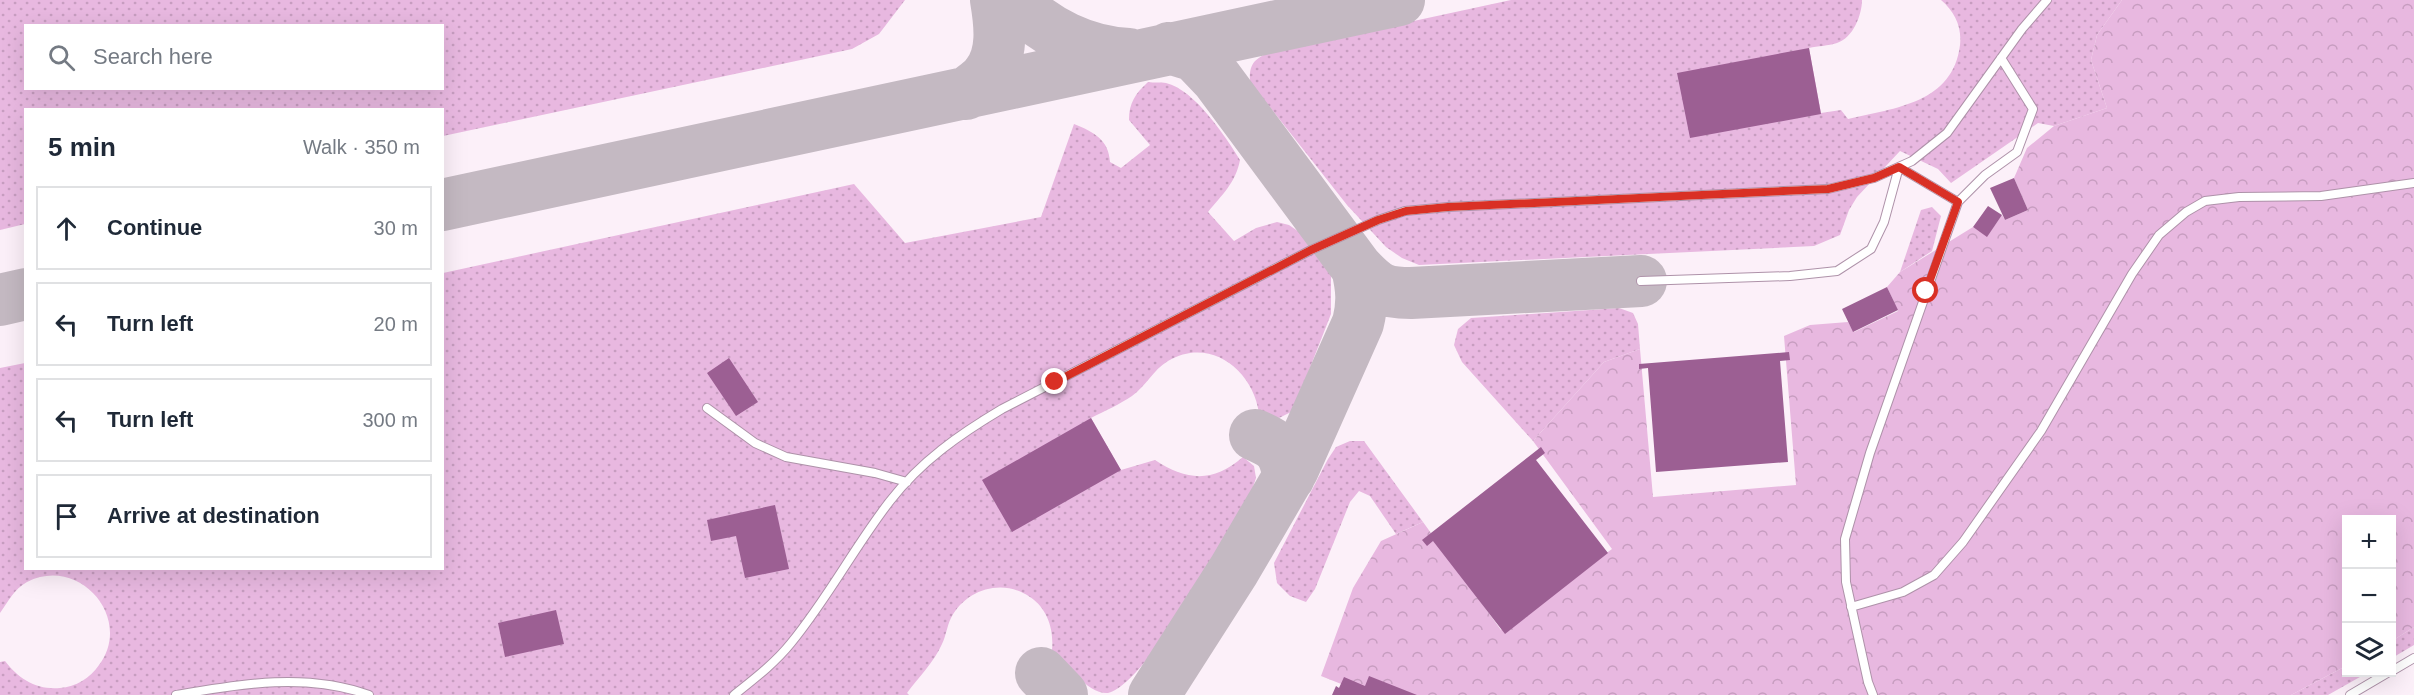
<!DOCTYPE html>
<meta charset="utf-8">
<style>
body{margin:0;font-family:Arial,sans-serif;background:#f6f6f7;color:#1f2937}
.controls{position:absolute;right:18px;bottom:18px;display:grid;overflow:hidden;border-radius:0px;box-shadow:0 6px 24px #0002}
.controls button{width:54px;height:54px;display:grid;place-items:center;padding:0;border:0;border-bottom:2px solid #e0e1e3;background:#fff;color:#1f2937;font:30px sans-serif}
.stop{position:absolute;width:18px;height:18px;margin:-14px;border:4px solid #d93025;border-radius:50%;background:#fff}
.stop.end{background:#d93025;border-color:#fff;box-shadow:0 2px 6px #0008}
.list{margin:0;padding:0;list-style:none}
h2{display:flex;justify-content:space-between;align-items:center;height:78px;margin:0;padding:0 24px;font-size:26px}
h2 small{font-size:20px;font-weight:400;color:#747a83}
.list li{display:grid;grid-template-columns:39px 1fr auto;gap:18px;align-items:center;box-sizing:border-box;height:84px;margin:0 12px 12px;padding:0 12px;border:2px solid #e0e1e3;border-radius:0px}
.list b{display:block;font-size:22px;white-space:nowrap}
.list em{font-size:20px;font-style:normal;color:#747a83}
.icon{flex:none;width:33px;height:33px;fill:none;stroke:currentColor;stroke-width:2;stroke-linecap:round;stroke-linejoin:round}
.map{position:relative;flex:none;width:2414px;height:695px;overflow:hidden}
.search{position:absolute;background:#fff;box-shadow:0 6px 24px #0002;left:24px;top:24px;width:420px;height:66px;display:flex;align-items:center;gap:15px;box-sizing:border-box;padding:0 21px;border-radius:0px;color:#747a83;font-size:22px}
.panel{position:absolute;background:#fff;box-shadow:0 6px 24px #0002;left:24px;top:108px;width:420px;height:462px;border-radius:0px}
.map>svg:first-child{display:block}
.grass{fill:url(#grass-dots);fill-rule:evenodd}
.forest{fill:url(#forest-crowns)}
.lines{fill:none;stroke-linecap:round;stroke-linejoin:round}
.taxiway{stroke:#c4b9c2;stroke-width:52}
.building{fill:#9c5f93}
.lane-casing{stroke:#ae92a9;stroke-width:10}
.lane{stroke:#fff;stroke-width:8}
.route{stroke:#d93025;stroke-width:8}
</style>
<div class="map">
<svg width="2414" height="695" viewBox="0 0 2414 695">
<defs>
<pattern id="grass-dots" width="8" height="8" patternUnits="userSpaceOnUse" patternTransform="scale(1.5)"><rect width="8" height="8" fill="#e8b8e0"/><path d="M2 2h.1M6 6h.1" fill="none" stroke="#c79dc0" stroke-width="1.8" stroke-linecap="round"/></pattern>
<pattern id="forest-crowns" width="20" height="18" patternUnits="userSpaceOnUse" patternTransform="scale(1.5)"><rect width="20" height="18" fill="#e8b8e0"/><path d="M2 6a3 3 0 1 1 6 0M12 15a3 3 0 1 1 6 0" fill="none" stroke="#c79dc0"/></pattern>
</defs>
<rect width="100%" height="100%" fill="#fcf0f9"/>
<path class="grass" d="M0,0H905L879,34L852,49L443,136L442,110H26L25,224L0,230ZM26,26H442V88H26Z
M1511,0H1862C1862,15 1853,38 1837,43C1828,46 1818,46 1809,48L1821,113L1841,110L1848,119C1895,108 1953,103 1960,45C1962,27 1955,12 1941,0H2122L2097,35L2091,60L2107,108L2054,126L2038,123L1951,183L1938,169L1900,151L1857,197L1849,210L1840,235L1814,246L1419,265L1402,258L1386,247L1347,205L1250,82C1249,64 1254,59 1270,52Z
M1148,82C1154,83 1161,82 1166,83C1195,90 1225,136 1240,160C1236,182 1222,195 1208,212L1234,241L1256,228L1277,222L1289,225L1305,236L1326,262L1331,271V314L1293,411L1279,418L1259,413C1253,370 1210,336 1168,361C1153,370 1146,386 1132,396C1120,404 1105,411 1091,418L1121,470L1155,460C1187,481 1213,483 1243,457L1254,466L1256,478L1249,499C1227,535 1145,686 1108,693C1089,695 1065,663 1052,650C1054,630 1048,609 1030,597C1003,578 966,589 951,618C947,626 946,636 942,644C934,662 918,678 907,693L909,695H0V662L5,661C19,679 36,690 60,688C76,687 90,678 99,665C134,618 79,555 27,582C14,589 8,602 0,613V368L25,363L26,568H442L443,273L854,184L905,243L1041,217L1074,124C1094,132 1109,140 1110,162L1121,168L1150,145L1129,120C1129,103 1135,94 1148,82Z
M1932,207L1941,216L1932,251L1900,272L1921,210Z
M1619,308L1633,313L1638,324L1640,349L1604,362L1533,441L1462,362L1454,345L1458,329L1471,318Z
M1350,441H1364L1423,522L1396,534L1370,496L1359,491L1350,502L1315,589L1306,602L1290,596L1277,583L1274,563L1328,459L1336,447Z
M2414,627V645L2392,658V641Z
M2346,666V672L2367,673L2328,695H2291Z"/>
<path class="forest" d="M2122,0H2414V627L2392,641V520H2346V666L2291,695H1369L1321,676L1353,588L1381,541L1423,522L1501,630L1612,549L1533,441L1604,362L1640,349L1653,497L1796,485L1784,336L1810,325L1848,322L1854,332L1898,311L1887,287L1900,272L1973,227L1987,236L2002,215L2005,220L2028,210L2014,178L2027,148L2054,126L2107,108L2091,60L2097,35Z"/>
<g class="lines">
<path class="taxiway" d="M1014,0C1044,32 1086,52 1129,54
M1169,48L1195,56L1217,79L1357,268C1377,289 1383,293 1411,293L1641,281
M966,94C972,88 982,82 987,75C1004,54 1000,24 996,0
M442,205C761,137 1080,68 1399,0
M0,300L26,294
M1255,435C1280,446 1283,450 1289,477
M1041,673L1062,695
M1154,695L1234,570L1293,469L1358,323C1363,303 1362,289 1357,268"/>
</g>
<path class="building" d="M1809,48L1821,114L1690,138L1677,73Z
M2014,178L2028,210L2005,220L1990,188Z
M1988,206L2002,215L1987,237L1973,227Z
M1887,287L1898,310L1853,332L1842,309Z
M1789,352L1790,360L1780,361L1788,462L1656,472L1648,368L1639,369V364Z
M729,358L758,402L736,416L707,373Z
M1091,418L1121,470L1012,532L982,480Z
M1541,447L1545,453L1536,460L1608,553L1505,634L1433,541L1427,546L1422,540Z
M775,505L789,569L745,578L736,536L711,541L707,520Z
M556,610L564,644L505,657L498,623Z
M1369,676L1417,695H1332L1336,686L1339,688L1344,677L1365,686Z"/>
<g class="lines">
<g class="lane-casing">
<path id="lane" d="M1958,202L1985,175L2017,152L2033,109L2001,58
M1641,281L1790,276L1837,271L1871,249L1884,222L1899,167L1958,202L1870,453L1845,539L1846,582L1868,682L1873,695
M707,408L755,443L786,457L875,473L907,482
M1851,607L1903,592L1934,575L1963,542L2041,431L2132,274L2159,235L2186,212L2205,201L2239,197L2321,196L2414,183
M2392,671L2414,658
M176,695C240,684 306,672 369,695
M734,695C754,679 775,663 791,643C828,598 855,546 890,501C921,461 960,434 1002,409L1311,250L1378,220L1405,211L1448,207L1828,189L1874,178L1912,161L1947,133L2022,29L2047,0
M2350,695L2389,672"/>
</g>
<use href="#lane" class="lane"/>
</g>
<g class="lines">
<path class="route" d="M1055,382L1311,250L1378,220L1406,211L1448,207L1828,189L1874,178L1899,167L1958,202L1926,291"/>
</g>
</svg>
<div class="controls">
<button>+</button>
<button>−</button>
<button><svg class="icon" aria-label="layers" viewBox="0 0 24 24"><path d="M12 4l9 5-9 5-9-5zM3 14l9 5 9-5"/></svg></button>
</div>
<div class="stop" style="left:1926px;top:291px"></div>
<div class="stop end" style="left:1055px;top:382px"></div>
<div class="search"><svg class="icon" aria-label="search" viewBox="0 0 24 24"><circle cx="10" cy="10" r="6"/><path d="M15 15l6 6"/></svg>Search here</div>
<section class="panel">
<h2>5 min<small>Walk · 350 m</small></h2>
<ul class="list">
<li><svg class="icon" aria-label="ahead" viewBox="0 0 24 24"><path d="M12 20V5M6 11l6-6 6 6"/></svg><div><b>Continue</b></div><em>30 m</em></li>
<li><svg class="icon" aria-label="left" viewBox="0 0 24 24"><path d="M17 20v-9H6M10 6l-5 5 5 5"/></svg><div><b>Turn left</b></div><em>20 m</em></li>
<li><svg class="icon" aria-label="left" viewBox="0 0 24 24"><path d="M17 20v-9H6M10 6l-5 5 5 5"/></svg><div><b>Turn left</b></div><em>300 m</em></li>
<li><svg class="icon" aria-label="arrive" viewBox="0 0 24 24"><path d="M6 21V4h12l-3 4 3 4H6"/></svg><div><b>Arrive at destination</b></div></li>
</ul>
</section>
</div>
